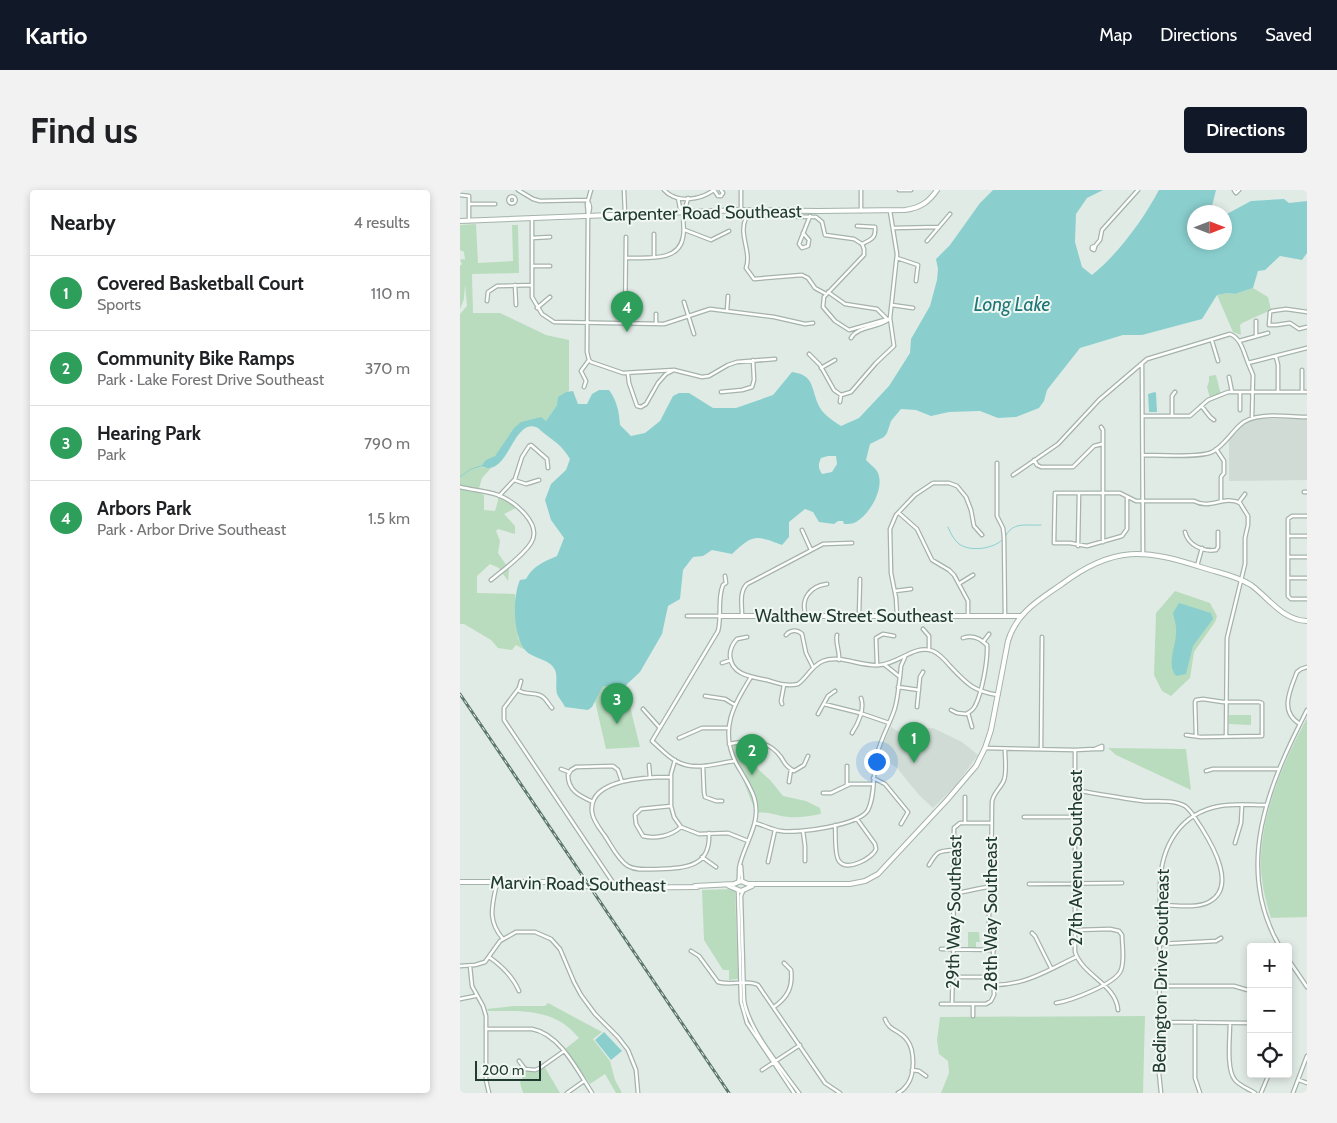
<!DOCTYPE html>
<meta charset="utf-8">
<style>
body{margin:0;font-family:Cabin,sans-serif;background:#f2f2f2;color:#202124}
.controls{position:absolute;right:15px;bottom:15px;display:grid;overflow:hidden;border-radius:5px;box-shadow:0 2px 8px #0003}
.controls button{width:45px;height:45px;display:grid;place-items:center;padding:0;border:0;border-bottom:1px solid #e0e0e0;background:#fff;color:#202124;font:25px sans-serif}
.compass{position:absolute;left:727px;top:15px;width:45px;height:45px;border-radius:50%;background:#fff;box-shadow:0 2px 8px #0003;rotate:90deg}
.scale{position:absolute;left:15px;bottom:12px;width:66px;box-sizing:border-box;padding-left:5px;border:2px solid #223b30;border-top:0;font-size:14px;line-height:18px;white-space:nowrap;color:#223b30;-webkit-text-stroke:4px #f1f8f3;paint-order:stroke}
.you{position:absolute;left:416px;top:571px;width:18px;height:18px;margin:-12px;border:4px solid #fff;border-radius:50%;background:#1a73e8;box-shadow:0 0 0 8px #1a73e833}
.badge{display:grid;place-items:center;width:32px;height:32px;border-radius:50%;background:#111827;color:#fff;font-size:16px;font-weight:700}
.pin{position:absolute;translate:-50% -41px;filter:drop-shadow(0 1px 2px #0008)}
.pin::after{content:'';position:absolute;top:26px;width:18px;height:15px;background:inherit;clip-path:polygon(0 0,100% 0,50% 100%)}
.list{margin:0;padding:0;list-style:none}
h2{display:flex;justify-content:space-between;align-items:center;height:65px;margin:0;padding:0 20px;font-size:21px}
h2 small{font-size:16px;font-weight:400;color:#757577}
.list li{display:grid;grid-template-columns:32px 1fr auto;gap:15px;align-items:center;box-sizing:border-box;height:75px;padding:0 20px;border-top:1px solid #e0e0e0}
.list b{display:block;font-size:19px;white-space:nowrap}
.list p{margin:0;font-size:16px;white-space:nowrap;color:#757577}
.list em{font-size:16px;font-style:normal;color:#757577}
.icon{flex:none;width:28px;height:28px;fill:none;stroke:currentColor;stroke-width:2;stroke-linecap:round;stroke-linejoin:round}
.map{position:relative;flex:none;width:847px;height:903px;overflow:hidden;border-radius:5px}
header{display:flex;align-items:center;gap:30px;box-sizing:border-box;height:70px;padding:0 25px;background:#111827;color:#fff}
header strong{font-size:24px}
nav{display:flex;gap:28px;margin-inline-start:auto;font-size:18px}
.intro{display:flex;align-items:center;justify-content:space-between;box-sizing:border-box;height:120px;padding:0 30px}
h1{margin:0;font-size:35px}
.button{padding:12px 22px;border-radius:5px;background:#111827;color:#fff;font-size:18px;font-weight:700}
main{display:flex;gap:30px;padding:0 30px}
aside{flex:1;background:#fff;border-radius:5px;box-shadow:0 2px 8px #0003}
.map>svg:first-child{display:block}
.built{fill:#cfdbd4}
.green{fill:#badcbe}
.water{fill:#8acfce;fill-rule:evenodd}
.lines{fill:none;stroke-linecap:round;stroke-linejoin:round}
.stream{stroke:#8acfce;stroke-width:1}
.minor-casing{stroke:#a4b3ab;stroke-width:5}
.tertiary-casing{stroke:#a4b3ab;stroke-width:6}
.minor{stroke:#fff;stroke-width:2.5}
.tertiary{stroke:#fff;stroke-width:4}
.rail-casing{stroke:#5c776b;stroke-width:3}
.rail{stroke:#f1f8f3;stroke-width:1;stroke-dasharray:4;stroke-linecap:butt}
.labels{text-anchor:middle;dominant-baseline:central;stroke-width:4;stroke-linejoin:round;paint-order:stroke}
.street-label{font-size:18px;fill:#223b30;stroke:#f1f8f3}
.water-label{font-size:19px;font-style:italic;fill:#1e7575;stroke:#f1f8f3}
</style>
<header>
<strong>Kartio</strong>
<nav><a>Map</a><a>Directions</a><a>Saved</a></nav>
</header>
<div class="intro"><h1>Find us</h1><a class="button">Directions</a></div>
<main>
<aside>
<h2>Nearby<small>4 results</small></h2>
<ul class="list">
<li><span class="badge" style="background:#2e9e5b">1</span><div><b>Covered Basketball Court</b><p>Sports</p></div><em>110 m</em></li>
<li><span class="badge" style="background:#2e9e5b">2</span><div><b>Community Bike Ramps</b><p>Park · Lake Forest Drive Southeast</p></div><em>370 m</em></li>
<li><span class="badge" style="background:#2e9e5b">3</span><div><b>Hearing Park</b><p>Park</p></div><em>790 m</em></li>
<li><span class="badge" style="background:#2e9e5b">4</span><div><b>Arbors Park</b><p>Park · Arbor Drive Southeast</p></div><em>1.5 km</em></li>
</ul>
</aside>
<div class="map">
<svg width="847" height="903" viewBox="0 0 847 903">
<rect width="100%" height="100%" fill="#e1ebe5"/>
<path class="built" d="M795,229H847V290L769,291V250L783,234Z
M431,537L449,548L460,539L473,538L502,552L518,565L496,595L473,618L459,605L437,578L418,565Z"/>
<path class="green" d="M16,34L18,73L53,71L52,35H58L59,83L12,84L13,123H40L86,145L109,150V201L106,202L86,231C56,225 52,244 37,264C32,269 26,270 21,276L24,278L33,276L22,288L18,302L24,305V320L35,321L39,307L51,310L56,318L44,324L55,336V344L38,339L36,341L40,351L38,363L49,379L48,391L39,378L30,374L17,386V403L55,404L58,448L65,460L56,455L52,460L38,458L31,450L4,434H0V124L7,116L5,95L4,109L0,119V76L2,74L0,70L3,69L5,70L4,62L0,60V35Z
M793,98L808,107L811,120L782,133L780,135L781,145L773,142L757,105L768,103L775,104Z
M756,185L761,205L750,208L747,197L749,191V186Z
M715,401L750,413L757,426L755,432L734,462L730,488L711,506L702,501L694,485L696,423Z
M143,496H165L180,557L146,559L135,511Z
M769,525H791V535L769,534Z
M847,528V727L811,728C806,712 802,696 801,679C799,628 823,572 847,528Z
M297,552V578L311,591L323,606L346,611L360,618L361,624C350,626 339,628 328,627C317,626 308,621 296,623L269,554Z
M648,558L726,559L731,600L656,565Z
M275,699L278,789L269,790V780H263L244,750L242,700Z
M508,742H519L520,752H516V758H508Z
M88,813L142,842L133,849L150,871L155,890L162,903H156L145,884L130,894L105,859L119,848C94,818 63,821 28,821L27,819L54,816H85Z
M685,826L683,903H481L489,883L488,871L479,864L477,850L480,827Z
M84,876L100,903H63L60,893L66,880H78Z"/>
<path class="water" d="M533,0H643L627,8L616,24L615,52L622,77L632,85C658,64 683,30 699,0H756L752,16L754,22H734V52H764L765,25L791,11L824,9L829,13L847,11V63L842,70L820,66L805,80L798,81L793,98L775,104L768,103L757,105L742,129L682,145H663L620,158L587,200L584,211L579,218L556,227L538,228L520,221L489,222L471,226L456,220L441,219L431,231L427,243L424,247L410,254L406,270C409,273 414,277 417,281C426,297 410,324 396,332C393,334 388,334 384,334L383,331H378L374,334L359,332L353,322L345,319L329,332V347L322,355C296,345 293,344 272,364L252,360L243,366L233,367L223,380L220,409L208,416L202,444L180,482L165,496H143L132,517L128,520L105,517C103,513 99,508 97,504C95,497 98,487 95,480C90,469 74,469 66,461C53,448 52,407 60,390L66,389C73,376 83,372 97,366L104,348L91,330L85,310L91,294L106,280L110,269C102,256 97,253 85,244C82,242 79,238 76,237C52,229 48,290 21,276L26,270L35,266L54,238L61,232L81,227L86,231L97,215L98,207L106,202L113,201L118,214H127L132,204L139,200H149C157,211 159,221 160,235L171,246L185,243L200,231L213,206L219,203H229L253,218H276L313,205L332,182C354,185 351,197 358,214C362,224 372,230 381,236L399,228L429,196L450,163L451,149L470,116L477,90L478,79L476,69L490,55L520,13ZM368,266H376L377,274L372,282L362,284C358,278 358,275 361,268Z
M695,202L696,203L697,222H689L688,204Z
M719,413L751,423L753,429L733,456L726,484L716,486C706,475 716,456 716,443C717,435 714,430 713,423Z
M144,842L162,861L151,870L135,850Z"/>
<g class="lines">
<path class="stream" d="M0,287L11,279L21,276
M488,337C490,342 494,350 499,354C510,362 533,359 542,350
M545,347C553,331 565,336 581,335"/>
<g class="minor-casing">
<path id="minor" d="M58,0L73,9L80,11L128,10
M164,0L165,24
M204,0C217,14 240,10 254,0L258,6H261L263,3L261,0
M439,0H451
M774,0L776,3L779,0
M0,5L9,6V30
M48.5 10a3.5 3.5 0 1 1 7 0a3.5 3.5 0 1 1-7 0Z
M218,8L220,18L223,21
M9,14H35
M281,20V0
M401,21V0
M128,25C130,21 131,15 128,12
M72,28V107L82,124L94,132L204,134L250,119L314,127L345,134L353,133
M397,36L415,37C416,48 412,49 402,54
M434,38L479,37
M225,40L251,50L269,41
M343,43L349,50L348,56L342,58L339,54L350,26
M72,48L90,47
M467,51L490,24
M402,54L404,59V65L364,107L363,117L375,131L389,140L428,129
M635,57L634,60L632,59V57L635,56L640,50L642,40L678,0
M194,67V44
M166,68C185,67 219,73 223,47C225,39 222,31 224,23C225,18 227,13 228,8
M437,68L458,75L456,91
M72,76H90
M55,95L56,115
M368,102L385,114L417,119L426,128
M366,104L355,98L348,88L342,85L294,89L286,78C292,62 278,44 286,28L299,26L356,27L362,32L365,45L394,49L402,54
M27,111L28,102L37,96L72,95
M224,112L234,144
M432,115L453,118
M77,118L90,107
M267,121L268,106
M847,122L826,119L812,121L810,122L809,135H816L830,133L839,139L847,137
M796,131V146
M165,134L166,47
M196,134V124
M391,148C398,136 417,138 428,130
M752,151L758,171
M779,151L808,143
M349,164L360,175L374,200L381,205L391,202L416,173L434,156L430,128L437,64L430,21
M816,167L818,175V202
M129,170L131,172L163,183L214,180L242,187L249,186L268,175L277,172L315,169
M788,173L793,185L792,228
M682,174L683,363
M361,178L375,170
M168,184L169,193L177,216L181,217L186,214L198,193L206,184L212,181
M769,187L772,202
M124,197L126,191L121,181L129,170L127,162L128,25L127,14L131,0
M261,202L282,200L292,197L294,190L293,170
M780,202V220
M842,202V180
M380,212L381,205
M741,216C747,221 747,226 754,230
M683,226H730L748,210L768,202H847
M712,226V206L715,202
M641,237L643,240V352
M756,259L764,271V283L761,287V310
M683,265C698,265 740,268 752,262C763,257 771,243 780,235C794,221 828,227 847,227
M574,270L577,275L581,277H613L634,256L642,254
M537,273V326L543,338L544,347L545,426
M553,285L598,254L639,210L687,169L770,144C781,148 784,163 788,173L847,158
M54,290L66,294L79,290
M0,297C12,300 26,301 38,305C54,311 83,334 71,353C63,366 43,380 31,390
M844,302H847
M39,306L55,289L62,267L69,256L71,255L87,269L88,278
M667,307V339L662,346L627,356L610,353H594L595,303H660L676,311H734C751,320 763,305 780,313L788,326V335L785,348V374L767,448L766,547
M779,312L785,304
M439,323L457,339L472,370L489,380L494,385L508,411V426
M847,326H832L828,329V406L831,409H847
M342,340L351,360
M725,342C728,355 743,362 756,360L758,357V342
M828,346H847
M618,356L619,303
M828,367H847
M737,376L742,358
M265,386L266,393L263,395C257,409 262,426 258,441L192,551C200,558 207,566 216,571C235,582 256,573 275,571
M828,388H847
M500,393L513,385
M435,401L451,399
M282,425C282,415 279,402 287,394L363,354L392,353
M227,426H261
M346,426C340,409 350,396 367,394
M399,426L400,389
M437,426L436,408L431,383L430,339L436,325L455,305L473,293H489L497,296L506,307L511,320L514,336L522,345
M463,439L469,446V460
M326,445C330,440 337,439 342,444L346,463L353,477
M377,445C375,453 380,461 379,470
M287,447L277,449C272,454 270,459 270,466C271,485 292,487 307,490C317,493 327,497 338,494C347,488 351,476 363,471C379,464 401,477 419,475C439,474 454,454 473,461C480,464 485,470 490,476C507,494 513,501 538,505
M523,452L529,444
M262,473L271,470
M417,475L416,448L423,444L434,446
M440,487L441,476L445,467
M61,491L59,498L44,518V530L156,697
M438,497L459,500
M58,500C66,506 76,501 83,507C87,510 89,515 92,518
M245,506L265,509L275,515
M322,514L321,511L324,495
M364,514L400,523L429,533
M457,517L460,487L463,482
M183,519L200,538
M491,520L497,523L506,524C510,522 513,520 515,516C522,503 528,470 527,455C520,448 512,445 503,448
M508,523L512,537
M358,524L368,506L375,501
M840,534C819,522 830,500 837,482L841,479L847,477
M392,543C398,534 405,519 401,508
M726,545L741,547L802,546V513L799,512H763L743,509L736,510L735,512L736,546
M219,548L242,538H268
M269,554C289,550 308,549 321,567C325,574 327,577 334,581L344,575L348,566
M642,556V559H635Z
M525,558L615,560L635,559
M581,559L582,447
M615,560V762C623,786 656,794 658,820
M215,570L211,584V616L214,627L221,637L239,644L268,643L288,651
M189,575L190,587
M243,576L244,602L245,607L256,611H262
M101,579L109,582
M746,581L753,579H818
M211,587C189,587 128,588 132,622C133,631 140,639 145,646C151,655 158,670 168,676C177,681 188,679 198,679C224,678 251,678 249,643
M413,588L425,594L448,622L441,634
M329,592L331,579
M387,595V576
M615,600C638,604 660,608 683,611C696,612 713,609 725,616C732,621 736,630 741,637C753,656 777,697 749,712C736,719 714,715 700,715
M363,603H371L390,594H413
M505,607V633
M133,612C120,606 108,601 108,585L111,580L116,577L153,576L158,580L162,592
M211,616L181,619L175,625L176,634L183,646C196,649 211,646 221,637
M564,627H615
M295,633C304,635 312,640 321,641C337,644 400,635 408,620C416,604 412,581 417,564C421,549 429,535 434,521C438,510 438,498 440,487L425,475
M375,635C376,643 374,665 379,671C387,682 413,668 416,659L415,654L397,629
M343,641L345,656V671
M775,653L781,633L782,615
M242,667L256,677
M308,672L315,640
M469,675C477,662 477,661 493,660
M281,676L282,690
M37,692C33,714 26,729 43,749
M278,692C280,687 278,680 280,674C286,651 302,631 294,607C290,595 282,584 276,573C259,539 274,515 291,487
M569,694L662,693
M278,701L281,812L287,833L334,903
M283,701L281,706L284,810C288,839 321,878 339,903
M493,703C506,703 518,697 531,697
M572,743L575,746L591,778
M700,754L756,751L761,748
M820,757C773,677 809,594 847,520
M481,759L534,760
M231,761L239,766L258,792C271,796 286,789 298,795L365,893L380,903
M29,767C42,776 53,787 59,801
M828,769L847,797
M0,776L15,775L25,772L40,751L56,742H75L91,749L100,759L114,792L121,805L135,824L158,847L168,860L176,880L178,903
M10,776L12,796L23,816L26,826V890L29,903
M492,787H533
M534,795C566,795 588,780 616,767
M700,796H774L791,801
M0,809L15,806
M596,813C610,811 656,794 661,780C665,770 662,755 662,745L659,741L650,739L616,740
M481,814H526L531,811L534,805L533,752L529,733V720L531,697L532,612C533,603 541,598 544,590C547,581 545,569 545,560
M492,814L494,739L493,709L494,638L500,633H531
M314,817C328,807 333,797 331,780L324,773
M513,826V814
M425,829C429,841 440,840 447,850C455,860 455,885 447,895C445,898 442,901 438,903
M700,832L791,833
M735,832V888L740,903
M770,833C770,847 766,880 775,890C780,896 789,899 795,903
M26,839H72C100,844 117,880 132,903
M59,871L65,879L75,880L80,878L104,861
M302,880L340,855
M452,880L459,881L466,886
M839,890L847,893
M107,903L124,891
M701,903L699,883L700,695C701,656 720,623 760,616C775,613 792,615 807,615
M801,903L809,884
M833,903L847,866"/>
</g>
<g class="tertiary-casing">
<path id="tertiary" d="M0,31L281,20L358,21L445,20C460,18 469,12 477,0
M261,426H560
M0,692H91L142,698L237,697
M235,696L274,694L281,691L288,694H390L405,691L418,684L487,610L516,576L525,558L531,540L548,451C557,422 579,410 602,394C654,355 685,359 744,378C760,383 777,386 791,395C809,408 822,430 847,431
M269,696L281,701L292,696"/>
</g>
<use href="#minor" class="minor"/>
<use href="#tertiary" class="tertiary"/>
<g class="rail-casing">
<path id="rail" d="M0,504L269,903"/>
</g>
<use href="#rail" class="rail"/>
</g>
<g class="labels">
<g class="street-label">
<text transform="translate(242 23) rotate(-1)">Carpenter Road Southeast</text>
<text x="394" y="426">Walthew Street Southeast</text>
<text transform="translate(616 668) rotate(-90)">27th Avenue Southeast</text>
<text transform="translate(118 694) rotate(1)">Marvin Road Southeast</text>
<text transform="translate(494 722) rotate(-89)">29th Way Southeast</text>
<text transform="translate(531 724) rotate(-90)">28th Way Southeast</text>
<text transform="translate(701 781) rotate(-89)">Bedington Drive Southeast</text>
</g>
<g class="water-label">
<text x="552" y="114">Long Lake</text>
</g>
</g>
</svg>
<div class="controls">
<button>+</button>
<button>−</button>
<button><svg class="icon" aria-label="locate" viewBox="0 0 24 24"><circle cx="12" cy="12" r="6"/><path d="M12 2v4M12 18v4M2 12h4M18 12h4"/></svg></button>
</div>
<svg class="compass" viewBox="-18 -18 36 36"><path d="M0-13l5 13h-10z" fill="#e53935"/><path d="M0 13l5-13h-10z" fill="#757577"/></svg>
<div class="scale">200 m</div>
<div class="you"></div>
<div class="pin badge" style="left:454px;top:573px;background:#2e9e5b">1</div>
<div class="pin badge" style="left:292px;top:585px;background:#2e9e5b">2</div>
<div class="pin badge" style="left:157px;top:534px;background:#2e9e5b">3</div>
<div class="pin badge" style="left:167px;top:142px;background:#2e9e5b">4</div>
</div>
</main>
